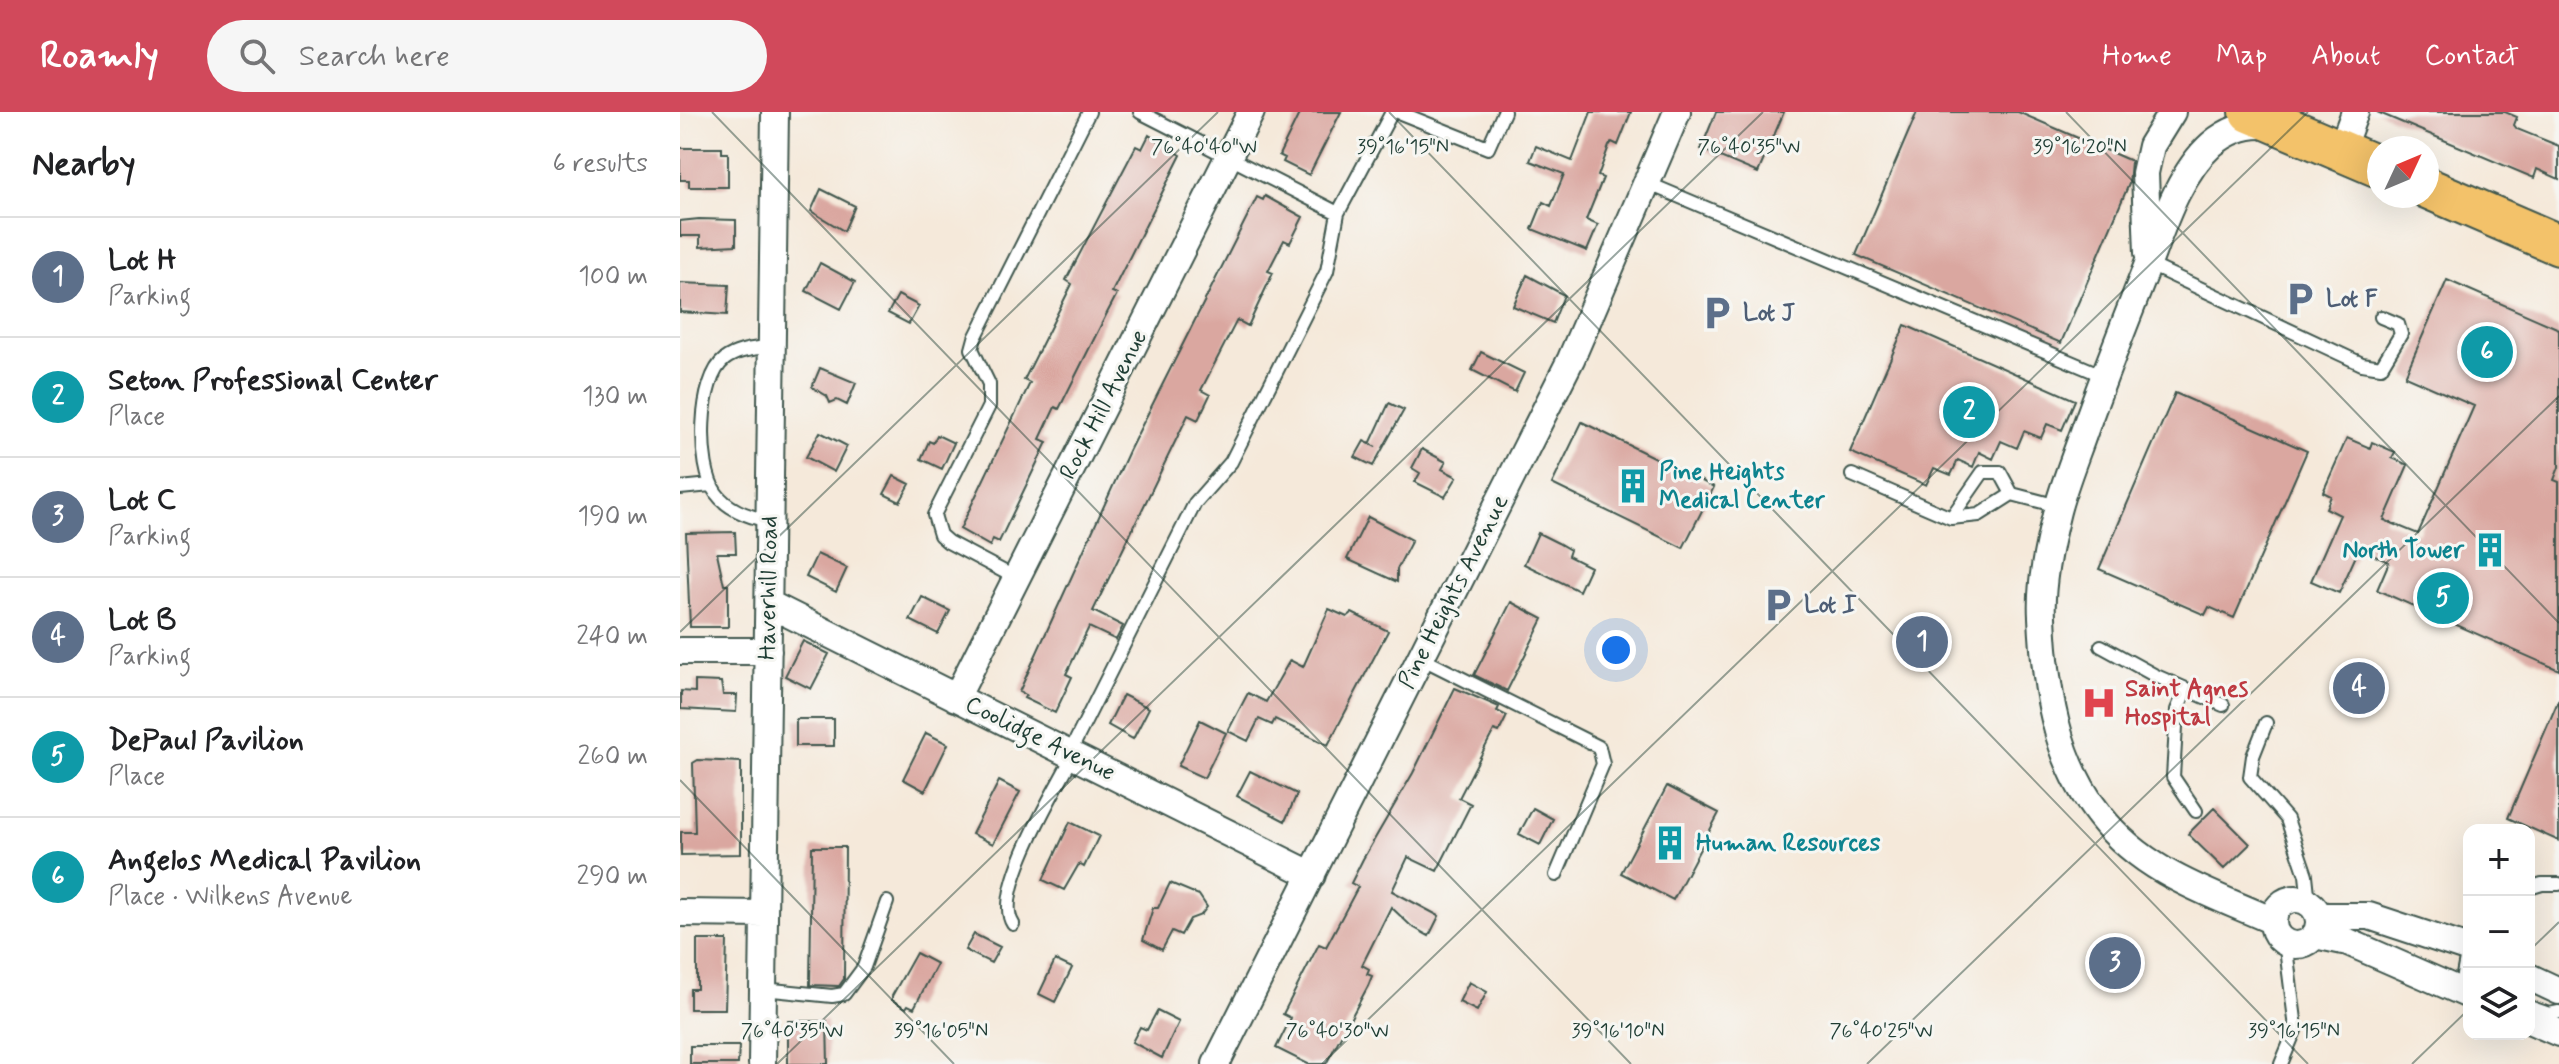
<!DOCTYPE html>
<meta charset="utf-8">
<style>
body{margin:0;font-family:Mynerve,sans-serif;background:#f6f6f6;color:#202124}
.controls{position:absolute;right:24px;bottom:24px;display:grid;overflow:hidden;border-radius:16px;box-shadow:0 8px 32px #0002}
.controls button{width:72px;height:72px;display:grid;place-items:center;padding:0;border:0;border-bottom:2px solid #e0e0e0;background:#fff;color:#202124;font:40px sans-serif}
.compass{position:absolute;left:1687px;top:24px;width:72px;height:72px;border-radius:50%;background:#fff;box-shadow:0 8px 32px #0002;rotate:46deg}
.you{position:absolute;left:936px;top:538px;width:28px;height:28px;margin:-20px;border:6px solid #fff;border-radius:50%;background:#1a73e8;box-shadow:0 0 0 12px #1a73e833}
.badge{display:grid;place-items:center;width:52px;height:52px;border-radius:50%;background:#d1495b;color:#fff;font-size:26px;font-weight:700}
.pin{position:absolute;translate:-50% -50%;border:4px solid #fff;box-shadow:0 2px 8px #0006}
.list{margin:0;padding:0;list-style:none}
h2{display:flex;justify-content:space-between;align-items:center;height:104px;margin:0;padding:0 32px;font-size:34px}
h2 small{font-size:26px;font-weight:400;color:#757577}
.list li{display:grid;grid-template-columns:52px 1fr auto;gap:24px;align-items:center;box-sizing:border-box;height:120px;padding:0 32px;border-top:2px solid #e0e0e0}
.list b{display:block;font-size:30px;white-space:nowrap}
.list p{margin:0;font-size:26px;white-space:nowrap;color:#757577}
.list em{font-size:26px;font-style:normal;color:#757577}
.icon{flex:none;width:44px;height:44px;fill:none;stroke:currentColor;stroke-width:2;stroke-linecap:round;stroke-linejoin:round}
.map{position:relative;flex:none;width:1879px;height:952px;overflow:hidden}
header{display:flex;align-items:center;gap:48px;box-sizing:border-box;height:112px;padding:0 40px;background:#d1495b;color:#fff}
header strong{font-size:38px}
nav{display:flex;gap:44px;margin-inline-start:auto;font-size:28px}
.search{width:560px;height:72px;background:#f6f6f6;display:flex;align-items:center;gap:20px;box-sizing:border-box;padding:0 28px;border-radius:44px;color:#757577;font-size:30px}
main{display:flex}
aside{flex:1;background:#fff}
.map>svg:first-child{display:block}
.building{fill:#daa7a0}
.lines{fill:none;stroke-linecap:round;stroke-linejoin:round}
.lane-casing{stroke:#3f574d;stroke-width:16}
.street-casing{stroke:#3f574d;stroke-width:30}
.primary-casing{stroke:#3f574d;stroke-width:44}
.lane{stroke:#fff;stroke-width:12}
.street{stroke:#fff;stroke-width:26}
.primary{stroke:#f3c26a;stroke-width:40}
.ticks{fill:none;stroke:#1f3d34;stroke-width:2;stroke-opacity:0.45}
.labels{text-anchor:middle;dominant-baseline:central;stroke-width:6;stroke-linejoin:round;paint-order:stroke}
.service-label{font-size:24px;font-weight:bold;fill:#4e5e75;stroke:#f6f6f2;text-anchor:start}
.street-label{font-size:24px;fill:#1f3d34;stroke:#f6f6f2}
.culture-label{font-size:24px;font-weight:bold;fill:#0d838f;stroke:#f6f6f2;text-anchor:start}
.health-label{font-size:24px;font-weight:bold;fill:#be3a42;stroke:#f6f6f2;text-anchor:start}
.ticks-label{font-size:20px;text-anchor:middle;fill:#1f3d34;stroke:#f6f6f2;stroke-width:6;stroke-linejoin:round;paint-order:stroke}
</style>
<header>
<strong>Roamly</strong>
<div class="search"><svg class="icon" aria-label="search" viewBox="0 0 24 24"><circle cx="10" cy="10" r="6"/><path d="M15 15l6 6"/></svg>Search here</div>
<nav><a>Home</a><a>Map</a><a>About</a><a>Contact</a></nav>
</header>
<main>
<aside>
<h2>Nearby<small>6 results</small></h2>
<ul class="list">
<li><span class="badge" style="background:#5c6f8a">1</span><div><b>Lot H</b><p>Parking</p></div><em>100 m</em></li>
<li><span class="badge" style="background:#0f9aa8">2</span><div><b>Seton Professional Center</b><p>Place</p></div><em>130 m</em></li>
<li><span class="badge" style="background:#5c6f8a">3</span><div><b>Lot C</b><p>Parking</p></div><em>190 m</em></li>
<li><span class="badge" style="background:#5c6f8a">4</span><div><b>Lot B</b><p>Parking</p></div><em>240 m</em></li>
<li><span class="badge" style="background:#0f9aa8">5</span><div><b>DePaul Pavilion</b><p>Place</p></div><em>260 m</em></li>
<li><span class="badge" style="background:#0f9aa8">6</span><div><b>Angelos Medical Pavilion</b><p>Place · Wilkens Avenue</p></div><em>290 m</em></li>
</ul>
</aside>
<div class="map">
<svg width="1879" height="952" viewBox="0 0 1879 952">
<rect width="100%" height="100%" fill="#f6f6f2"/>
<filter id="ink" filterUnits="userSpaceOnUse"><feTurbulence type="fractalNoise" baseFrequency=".0125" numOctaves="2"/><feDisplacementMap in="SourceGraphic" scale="16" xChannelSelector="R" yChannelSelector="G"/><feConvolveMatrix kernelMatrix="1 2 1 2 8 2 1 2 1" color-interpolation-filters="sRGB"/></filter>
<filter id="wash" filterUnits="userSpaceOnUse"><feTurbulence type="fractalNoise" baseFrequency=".006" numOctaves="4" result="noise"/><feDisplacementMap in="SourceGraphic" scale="32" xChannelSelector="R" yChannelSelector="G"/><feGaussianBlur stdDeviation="1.8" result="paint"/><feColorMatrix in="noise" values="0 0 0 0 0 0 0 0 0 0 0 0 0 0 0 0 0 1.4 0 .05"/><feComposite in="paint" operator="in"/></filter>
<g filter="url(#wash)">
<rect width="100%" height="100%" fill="#f5e9da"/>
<g id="blocks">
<path class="building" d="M620,0H661L629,63L603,50L605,46L599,43Z
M911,0H951L938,33L932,30L929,34L918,64L923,66L906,108L918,113L907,139L852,117L863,90L871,94L884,62L850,49L856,34L892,49Z
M1036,0H1104L1078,61L1021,37Z
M1237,0H1338L1451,49L1449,72L1381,231L1176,143Z
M1697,0H1825L1837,5L1834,13L1837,17L1879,34V67L1857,57L1854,66Z
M469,23L501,43L432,180L437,182L426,203L379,297L375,295L360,327L367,330L319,430L313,427L310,434L280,417L350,271L344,268L392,172L386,168L456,34L462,37Z
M0,36H42V41H48V75H9V68H0Z
M141,77L175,94L164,119L131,99Z
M585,84L623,105L610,131L604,128L588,159L593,161L568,214L557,208L521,278L530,283L518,308L508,303L413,499L443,514L436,528L409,515L386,562L392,565L375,601L344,586L346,583L339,580L449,339L577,85L583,88Z
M19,107L56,108V133L20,135V124H0V109Z
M140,151L175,170L161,197L126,179Z
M847,163L884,183L873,211L833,194Z
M1767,168L1879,217V355L1874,368L1879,370V558L1697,478L1709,450L1679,437L1659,481L1631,469L1660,403L1646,396L1651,384L1643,380L1667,326L1690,336L1692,330L1715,340L1712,346L1728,353L1704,408L1738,422L1794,294L1725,264Z
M0,171L49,173L47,203L0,200Z
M218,183L239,194L229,212L208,201Z
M1225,213L1395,288L1382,318L1367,312L1361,326L1344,319L1337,336L1321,329L1313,347L1299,340L1293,355L1278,348L1271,363L1254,356L1246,373L1170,340Z
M801,240L844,261L835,280L792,258Z
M140,256L176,271L167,293L157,288L150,291L147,284L132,275Z
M1495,281L1627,339L1554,506L1529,495L1525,503L1419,457Z
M709,291L724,298L693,354L675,345L684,329L696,335L690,332Z
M902,310L1034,375L1003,436L872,372Z
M140,320L167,334L154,360L126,345Z
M257,323L274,331L262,357L241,347L249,329L253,331Z
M742,337L766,350L762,357L777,365L765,385L735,370L740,361L732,356Z
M214,364L230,372L220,390L204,382Z
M688,405L732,428L717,457V470L667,447Z
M55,420L56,441H37L44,473H48V515H10L6,421Z
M858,421L878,431L890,438L888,444L910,455L899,479L844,452Z
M137,442L167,456L156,480L126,465Z
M242,485L270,499L258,522L230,508Z
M831,490L863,507L827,579L794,563Z
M649,497L667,505L672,501L708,519L648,633L595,607L592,613L579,607L568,629L548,619L568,581L586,590L610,548L623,555Z
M123,529L149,542L131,577L105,564Z
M15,569L41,570L43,583H57L56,600L1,597V579L15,580Z
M775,576L819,595L817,599L827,604L819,620L814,618L779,686L791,692L757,759L728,745L712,779L759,804L749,824L731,814L711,795L682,853L689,857L687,862L692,864L688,874L646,952H628L596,936L611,906L603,902L639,832L646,835L678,775L671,771L683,747L733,661Z
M443,583L469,596L453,627L428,613Z
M1879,587V729L1828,706Z
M116,607H154V634H116Z
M520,608L546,621L524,666L498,654Z
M246,621L268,632L245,679L223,667Z
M18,648L61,650V742L1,743V720H15L13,651Z
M570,659L617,682L605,709L557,684Z
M319,669L340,680L313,732L292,722Z
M987,674L1039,701L993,788L941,761Z
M853,696L873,707L860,733L839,722Z
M1534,696L1570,732L1544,757L1508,722Z
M390,710L419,724L404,755L399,752L384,778L363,768Z
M132,735H165L164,867L159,874L130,873Z
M490,771L519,783L527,795L521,803L510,807L501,823L492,819L482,838L463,828L473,796H478Z
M294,822L320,835L311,851L285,838Z
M17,828H47L45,897H10V877H17Z
M236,841L257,852L234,896L228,893L226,896L212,888V884Z
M375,848L392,856L375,890L359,882Z
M789,870L807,880L797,899L779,890Z
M477,899L499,910L482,946L452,930L460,915L467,918Z
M108,909H147L148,952H108Z
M10,934H59L58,952H10Z"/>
</g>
</g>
<g filter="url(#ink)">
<use href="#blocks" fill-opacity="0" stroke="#3f574d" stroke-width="2"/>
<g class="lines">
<g class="lane-casing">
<path id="lane" d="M460,0L658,101
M718,0L808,36L824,0
M967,71L1424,264
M1468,152L1682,252L1701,255L1721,222L1718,212L1701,205
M1172,363L1271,406L1299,403L1332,382L1378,394
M0,376L31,373
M1271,406L1303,360H1320L1332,382
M89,409C69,405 48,398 36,381C17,355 18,267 45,247C58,237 76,237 92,234
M336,466L268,430L260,423L254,403L309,294V272L292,237L295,226L409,0
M1421,534L1474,563L1543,593
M741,546L919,635L923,652L876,763
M1506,577L1497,598L1493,665L1516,699
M1586,611L1573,644L1570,665L1607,707L1626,763L1629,791
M389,642L515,391L551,350L647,159L658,101L712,0
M1849,776L1862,772H1879
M333,812C312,781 376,677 393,644
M83,877L152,884L164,882L184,855L207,790
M1780,879L1788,836
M1849,895L1869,902L1879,900
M1601,952L1616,916L1605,829"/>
</g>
<g class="street-casing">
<path id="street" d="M1661,38L1675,0
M1468,141L1465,61L1471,34L1492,0
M89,492L632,763
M0,539H88
M276,586L571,0
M1593 810a23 23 0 1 1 46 0a23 23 0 1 1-46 0Z
M0,801L84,802
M1638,804H1689L1789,837
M1593,809C1530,781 1464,761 1420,704C1375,648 1365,573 1362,505C1360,472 1368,435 1376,403C1383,374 1395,346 1405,317C1423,266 1443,216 1463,165C1480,122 1496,64 1532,32C1550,17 1571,10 1594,14
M1635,823L1668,830L1789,883
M1849,865L1879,879
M1849,908L1879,921
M82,952L95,0
M536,952L891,247L997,0"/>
</g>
<g class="primary-casing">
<path id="primary" d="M1570,0L1699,55
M1747,76L1879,133"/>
</g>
<use href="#lane" class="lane"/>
<use href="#street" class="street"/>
<use href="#primary" class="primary"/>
</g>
</g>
<path class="ticks" d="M32,0L951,952M709,0L1628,952M1386,0L1879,511M0,520L538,0M0,668L274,952M1849,839L1879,810M97,952L1083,0M642,952L1628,0M1187,952L1879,284M1732,952L1789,897"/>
<defs>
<g id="parking-bare" transform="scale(2.76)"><path d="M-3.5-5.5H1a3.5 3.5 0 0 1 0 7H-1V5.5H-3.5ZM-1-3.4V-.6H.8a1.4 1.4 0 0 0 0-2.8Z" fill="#5c6f8a" stroke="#f6f6f2" stroke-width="2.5" paint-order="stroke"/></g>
<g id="building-bare" transform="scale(2.76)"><path d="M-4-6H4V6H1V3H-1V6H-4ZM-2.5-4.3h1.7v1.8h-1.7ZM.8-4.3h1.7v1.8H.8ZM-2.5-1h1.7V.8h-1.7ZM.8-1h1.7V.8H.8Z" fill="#0f9aa8" stroke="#f6f6f2" stroke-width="2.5" paint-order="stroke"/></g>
<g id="hospital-bare" transform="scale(2.76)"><path d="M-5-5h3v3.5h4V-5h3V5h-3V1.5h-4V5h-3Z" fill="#e0444e" stroke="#f6f6f2" stroke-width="2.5" paint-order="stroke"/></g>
</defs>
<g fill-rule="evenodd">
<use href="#parking-bare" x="1620" y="187"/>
<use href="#parking-bare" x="1037" y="201"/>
<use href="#building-bare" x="953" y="374"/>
<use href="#building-bare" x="1810" y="438"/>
<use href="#parking-bare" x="1098" y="493"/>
<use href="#hospital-bare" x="1419" y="591"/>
<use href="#building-bare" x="990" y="731"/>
</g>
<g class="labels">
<g class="service-label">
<text x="1646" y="187">Lot F</text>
<text x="1063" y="201">Lot J</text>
<text x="1124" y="493">Lot I</text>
</g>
<g class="street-label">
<text transform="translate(424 293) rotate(-63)">Rock Hill Avenue</text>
<text transform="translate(89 476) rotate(-89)">Haverhill Road</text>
<text transform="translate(774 480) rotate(-63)">Pine Heights Avenue</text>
<text transform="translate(360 627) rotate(26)">Coolidge Avenue</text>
</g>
<g class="culture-label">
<text x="979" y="360">Pine Heights<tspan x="979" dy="28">Medical Center</tspan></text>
<text x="1784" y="438" text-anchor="end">North Tower</text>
<text x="1016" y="731">Human Resources</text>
</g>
<g class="health-label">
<text x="1445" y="577">Saint Agnes<tspan x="1445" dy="28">Hospital</tspan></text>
</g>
</g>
<g class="ticks-label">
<text x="524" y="41">76°40'40"W</text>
<text x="1069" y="41">76°40'35"W</text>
<text x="723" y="41">39°16'15"N</text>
<text x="1400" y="41">39°16'20"N</text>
<text x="261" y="925">39°16'05"N</text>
<text x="938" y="925">39°16'10"N</text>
<text x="1614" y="925">39°16'15"N</text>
<text x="112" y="925">76°40'35"W</text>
<text x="657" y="925">76°40'30"W</text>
<text x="1201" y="925">76°40'25"W</text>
</g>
</svg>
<div class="controls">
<button>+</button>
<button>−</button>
<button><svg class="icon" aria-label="layers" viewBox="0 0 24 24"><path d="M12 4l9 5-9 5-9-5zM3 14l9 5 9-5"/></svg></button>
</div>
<svg class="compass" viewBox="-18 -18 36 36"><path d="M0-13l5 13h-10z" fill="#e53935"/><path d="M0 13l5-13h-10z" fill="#757577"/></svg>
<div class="you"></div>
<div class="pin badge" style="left:1242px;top:530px;background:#5c6f8a">1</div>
<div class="pin badge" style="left:1289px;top:300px;background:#0f9aa8">2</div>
<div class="pin badge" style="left:1435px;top:851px;background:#5c6f8a">3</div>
<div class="pin badge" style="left:1679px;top:576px;background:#5c6f8a">4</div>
<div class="pin badge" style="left:1763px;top:486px;background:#0f9aa8">5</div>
<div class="pin badge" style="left:1807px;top:240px;background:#0f9aa8">6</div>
</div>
</main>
